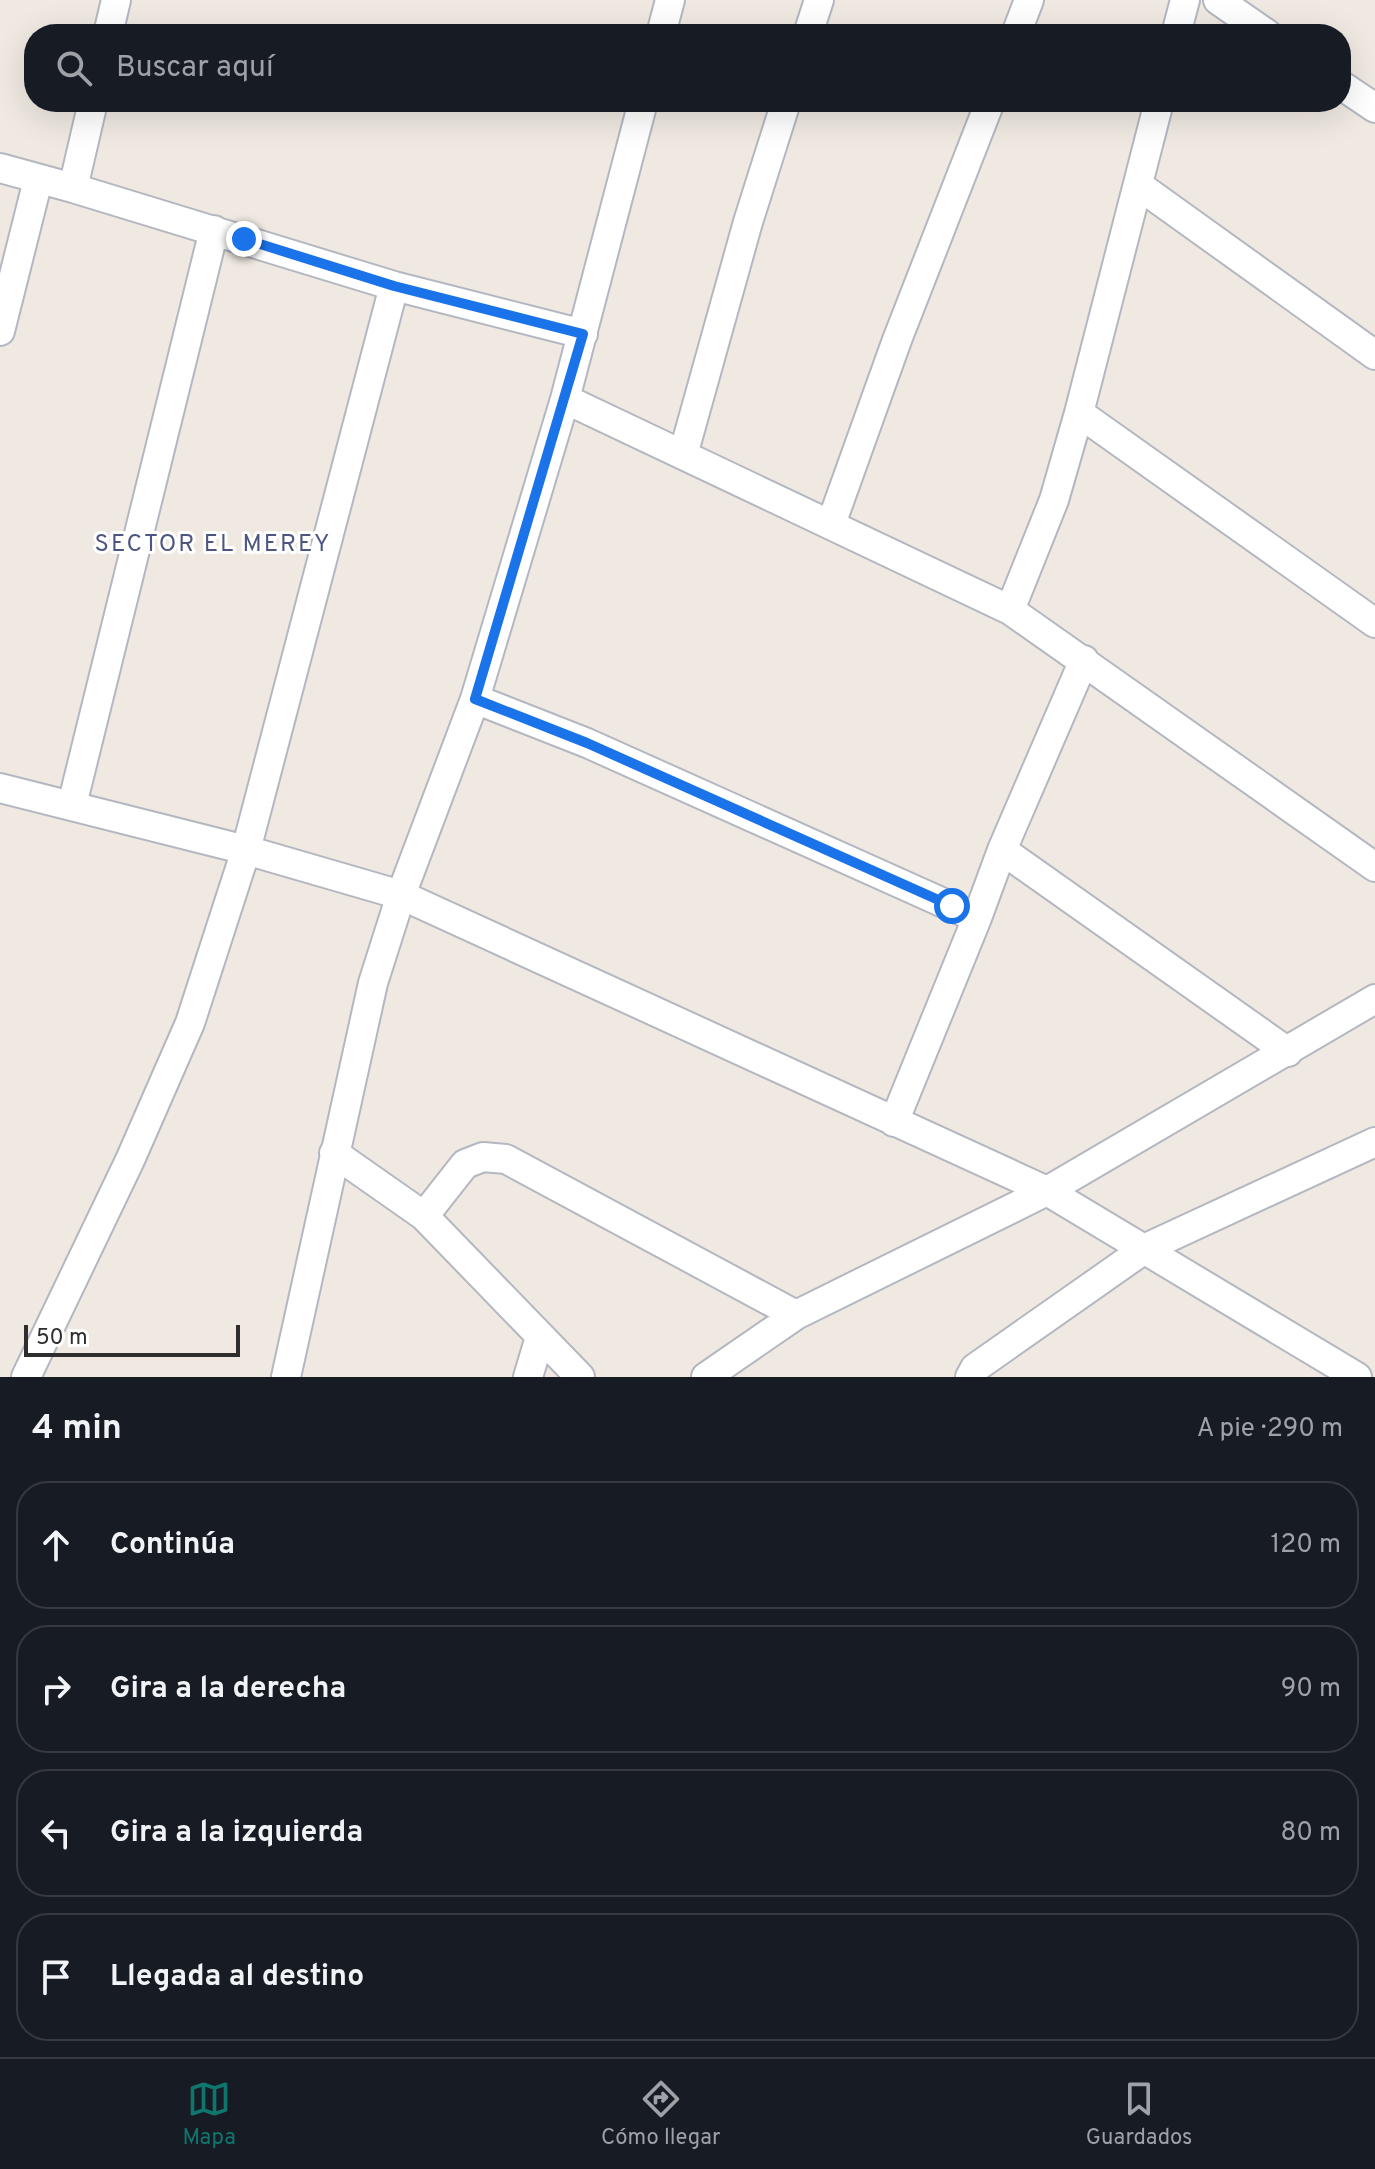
<!DOCTYPE html>
<html lang="es">
<meta charset="utf-8">
<style>
body{margin:0;font-family:Overpass,sans-serif;background:#242831;color:#f1f3f6}
.scale{position:absolute;left:24px;bottom:20px;width:216px;box-sizing:border-box;padding-left:8px;border:4px solid #2e2e2e;border-top:0;font-size:22px;line-height:28px;white-space:nowrap;color:#2e2e2e;-webkit-text-stroke:6px #fff;paint-order:stroke}
.stop{position:absolute;width:24px;height:24px;margin:-18px;border:6px solid #1a73e8;border-radius:50%;background:#fff}
.stop.end{background:#1a73e8;border-color:#fff;box-shadow:0 2px 8px #0008}
.list{margin:0;padding:0;list-style:none}
h2{display:flex;justify-content:space-between;align-items:center;height:104px;margin:0;padding:0 32px;font-size:34px}
h2 small{font-size:26px;font-weight:400;color:#9ea1a6}
.list li{display:grid;grid-template-columns:52px 1fr auto;gap:24px;align-items:center;box-sizing:border-box;height:128px;margin:0 16px 16px;padding:0 16px;border:2px solid #363941;border-radius:32px}
.list b{display:block;font-size:30px;white-space:nowrap}
.list em{font-size:26px;font-style:normal;color:#9ea1a6}
.icon{flex:none;width:44px;height:44px;fill:none;stroke:currentColor;stroke-width:2;stroke-linecap:round;stroke-linejoin:round}
.map{position:relative;flex:none;width:1375px;height:1377px;overflow:hidden}
.search{position:absolute;background:#171b24;box-shadow:0 8px 32px #0002;left:24px;right:24px;top:24px;height:88px;display:flex;align-items:center;gap:20px;box-sizing:border-box;padding:0 28px;border-radius:32px;color:#9ea1a6;font-size:30px}
.sheet{height:680px;background:#171b24}
nav{display:flex;justify-content:space-around;align-items:center;box-sizing:border-box;height:112px;border-top:2px solid #363941;background:#171b24;font-size:22px;color:#9ea1a6}
nav a{display:grid;justify-items:center;gap:4px}
nav .on{color:#0f766e}
.map>svg:first-child{display:block}
.lines{fill:none;stroke-linecap:round;stroke-linejoin:round}
.street-casing{stroke:#b4b7c1;stroke-width:32}
.street{stroke:#fff;stroke-width:28}
.route{stroke:#1a73e8;stroke-width:10}
.labels{text-anchor:middle;dominant-baseline:central;stroke-width:6;stroke-linejoin:round;paint-order:stroke}
.neighbourhood-label{font-size:24px;letter-spacing:2px;fill:#4d5680;stroke:#fff}
</style>
<div class="map">
<svg width="1375" height="1377" viewBox="0 0 1375 1377">
<rect width="100%" height="100%" fill="#efe9e1"/>
<g class="lines">
<g class="street-casing">
<path id="street" d="M1218,0L1267,34
M108,34L116,0
M661,34L670,0
M808,34L819,0
M1016,34L1029,0
M1176,34L1185,0
M1341,85L1375,108
M0,168L73,188L394,286L583,334
M1138,185L1375,355
M73,188L93,102
M0,331L38,180
M565,399L1010,610L1375,867
M1079,413L1375,623
M683,455L748,222L786,102
M831,524L897,340L990,102
M1010,610L1054,500L1079,413L1159,102
M475,699L587,743L977,918
M0,788L246,850L401,895L1047,1191L1357,1377
M72,805L214,230
M1002,850L1288,1052
M894,1122L977,918L1002,850L1084,660
M334,1153L424,1216L580,1377
M424,1216L465,1164L483,1157L506,1159L796,1315
M26,1377L130,1160L190,1023L246,850L394,286
M286,1377L373,983L401,895L475,699L565,399L643,102
M528,1377L540,1337
M706,1377L796,1315L1047,1191L1375,999
M970,1377L975,1368L1146,1248L1375,1142"/>
</g>
<use href="#street" class="street"/>
</g>
<g class="lines">
<path class="route" d="M244,239L394,286L583,334L475,699L587,743L952,906"/>
</g>
<g class="labels">
<g class="neighbourhood-label">
<text x="213" y="545">SECTOR EL MEREY</text>
</g>
</g>
</svg>
<div class="scale">50 m</div>
<div class="stop" style="left:952px;top:906px"></div>
<div class="stop end" style="left:244px;top:239px"></div>
<div class="search"><svg class="icon" aria-label="search" viewBox="0 0 24 24"><circle cx="10" cy="10" r="6"/><path d="M15 15l6 6"/></svg>Buscar aquí</div>
</div>
<section class="sheet">
<h2>4 min<small>A pie · 290 m</small></h2>
<ul class="list">
<li><svg class="icon" aria-label="ahead" viewBox="0 0 24 24"><path d="M12 20V5M6 11l6-6 6 6"/></svg><div><b>Continúa</b></div><em>120 m</em></li>
<li><svg class="icon" aria-label="right" viewBox="0 0 24 24"><path d="M7 20v-9h11M14 6l5 5-5 5"/></svg><div><b>Gira a la derecha</b></div><em>90 m</em></li>
<li><svg class="icon" aria-label="left" viewBox="0 0 24 24"><path d="M17 20v-9H6M10 6l-5 5 5 5"/></svg><div><b>Gira a la izquierda</b></div><em>80 m</em></li>
<li><svg class="icon" aria-label="arrive" viewBox="0 0 24 24"><path d="M6 21V4h12l-3 4 3 4H6"/></svg><div><b>Llegada al destino</b></div></li>
</ul>
</section>
<nav>
<a class="on"><svg class="icon" aria-label="map" viewBox="0 0 24 24"><path d="M3 6l6-2 6 2 6-2v14l-6 2-6-2-6 2zM9 4v14M15 6v14"/></svg>Mapa</a>
<a><svg class="icon" aria-label="directions" viewBox="0 0 24 24"><path d="M12 3l9 9-9 9-9-9zM9 14v-3h6M13 9l2 2-2 2"/></svg>Cómo llegar</a>
<a><svg class="icon" aria-label="saved" viewBox="0 0 24 24"><path d="M7 4h10v16l-5-4-5 4z"/></svg>Guardados</a>
</nav>
